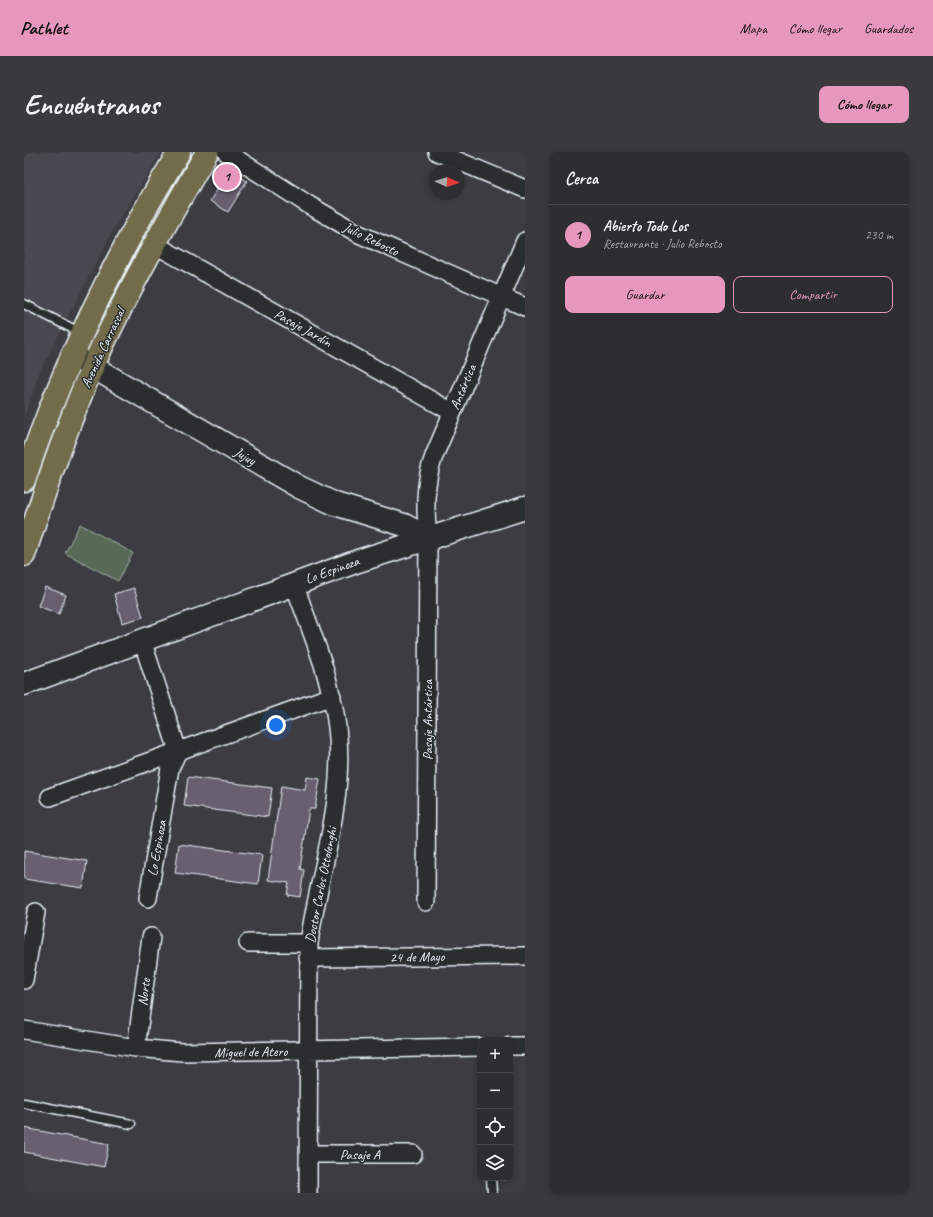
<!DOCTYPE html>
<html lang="es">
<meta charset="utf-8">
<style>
body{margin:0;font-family:Caveat,sans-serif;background:#39393e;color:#f1f3f6}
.controls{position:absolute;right:12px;bottom:12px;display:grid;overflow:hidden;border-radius:8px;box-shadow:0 2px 6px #0003}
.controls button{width:36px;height:36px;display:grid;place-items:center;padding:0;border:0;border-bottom:1px solid #48494d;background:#2d2d32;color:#f1f3f6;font:20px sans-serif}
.compass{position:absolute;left:405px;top:12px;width:36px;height:36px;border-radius:50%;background:#2d2d32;box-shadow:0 2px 6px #0003;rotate:93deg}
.you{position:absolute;left:252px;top:573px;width:14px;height:14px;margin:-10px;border:3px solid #fff;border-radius:50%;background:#1a73e8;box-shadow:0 0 0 6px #1a73e833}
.badge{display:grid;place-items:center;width:26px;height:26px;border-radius:50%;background:#e797bd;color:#111;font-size:13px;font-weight:700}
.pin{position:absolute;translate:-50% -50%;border:2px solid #fff;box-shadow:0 1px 4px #0006}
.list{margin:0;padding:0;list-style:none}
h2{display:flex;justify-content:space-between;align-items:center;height:52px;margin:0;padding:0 16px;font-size:17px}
h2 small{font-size:13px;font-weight:400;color:#a7a8ac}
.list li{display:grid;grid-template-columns:26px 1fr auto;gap:12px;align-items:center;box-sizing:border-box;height:60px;padding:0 16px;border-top:1px solid #48494d}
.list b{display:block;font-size:15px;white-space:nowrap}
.list p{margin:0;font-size:13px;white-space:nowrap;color:#a7a8ac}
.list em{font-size:13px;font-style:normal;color:#a7a8ac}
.actions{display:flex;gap:8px;padding:12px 16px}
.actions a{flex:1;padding:9px 0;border:1px solid #e797bd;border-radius:8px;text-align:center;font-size:14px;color:#e797bd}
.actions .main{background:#e797bd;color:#111}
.icon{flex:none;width:22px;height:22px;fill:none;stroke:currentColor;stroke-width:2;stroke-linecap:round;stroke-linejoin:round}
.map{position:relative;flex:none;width:501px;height:1041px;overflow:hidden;border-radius:8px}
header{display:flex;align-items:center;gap:24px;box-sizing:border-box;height:56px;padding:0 20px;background:#e797bd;color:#111}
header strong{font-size:19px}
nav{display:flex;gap:22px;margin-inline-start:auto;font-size:14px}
.intro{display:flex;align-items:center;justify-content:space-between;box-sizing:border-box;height:96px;padding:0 24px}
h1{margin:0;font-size:28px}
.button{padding:10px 18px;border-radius:8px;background:#e797bd;color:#111;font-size:14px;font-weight:700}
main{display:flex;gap:24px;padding:0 24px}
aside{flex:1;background:#2d2d32;border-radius:8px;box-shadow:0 2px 6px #0003}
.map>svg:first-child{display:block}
.built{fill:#494650}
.green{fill:#596b55;stroke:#a0aea6}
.building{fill:#675f70;stroke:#e8f1f8}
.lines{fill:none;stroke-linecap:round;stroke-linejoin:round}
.service-casing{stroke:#e8f1f8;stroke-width:11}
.minor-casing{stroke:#e8f1f8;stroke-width:20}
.secondary-casing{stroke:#e8f1f8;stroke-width:25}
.primary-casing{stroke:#e8f1f8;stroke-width:25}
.service{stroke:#2a2d2e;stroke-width:8}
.minor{stroke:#2a2d2e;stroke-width:17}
.secondary{stroke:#2a2d2e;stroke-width:22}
.primary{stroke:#726c4b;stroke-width:22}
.labels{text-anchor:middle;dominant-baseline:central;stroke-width:3;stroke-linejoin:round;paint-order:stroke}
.street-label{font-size:14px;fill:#e8f1f8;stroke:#2a2d2e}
</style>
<header>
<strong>Pathlet</strong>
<nav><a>Mapa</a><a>Cómo llegar</a><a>Guardados</a></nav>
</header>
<div class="intro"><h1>Encuéntranos</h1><a class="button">Cómo llegar</a></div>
<main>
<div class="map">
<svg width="501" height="1041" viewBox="0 0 501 1041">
<rect width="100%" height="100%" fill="#3c3c42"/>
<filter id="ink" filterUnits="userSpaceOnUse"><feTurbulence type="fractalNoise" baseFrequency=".025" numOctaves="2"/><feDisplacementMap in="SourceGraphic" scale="8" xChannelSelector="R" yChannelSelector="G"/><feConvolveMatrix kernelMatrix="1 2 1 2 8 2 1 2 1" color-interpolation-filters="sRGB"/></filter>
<g filter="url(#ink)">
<path class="built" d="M0,0H138L93,71L16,219L0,266Z"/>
<path class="green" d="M56,372L109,401L94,429L41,401Z"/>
<path class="building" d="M205,18L223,29L204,60L186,49Z
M21,435L42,443L35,462L14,454Z
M110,436L119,465L98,471L90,442Z
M164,625L248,636L244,665L160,654Z
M283,625L296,627L291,657H285L276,717L280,718L276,745L263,743L265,731L244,728L257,634L281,638Z
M155,692L238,703L234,732L151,721Z
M0,699L63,709L59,736L0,727Z
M0,976L85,992L80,1015L0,1000Z"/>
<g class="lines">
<g class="service-casing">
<path id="service" d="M0,152L57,181
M0,951L107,972
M467,1026L468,1041"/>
</g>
<g class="minor-casing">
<path id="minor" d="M202,0L285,53L335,82L501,155
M413,0L501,37
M130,92L428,260
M270,432C287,479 307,525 313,575C322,648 295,720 285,791L284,1041
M118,488L154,599L146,616L124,746
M26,645L308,544
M402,750L404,386C401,357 400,331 410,304L501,89
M224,791H285
M284,806L501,804
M0,828L12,760
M0,878L112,896L158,900L456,895
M486,894H501
M112,896L127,785
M284,1002H389"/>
</g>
<g class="secondary-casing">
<path id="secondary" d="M48,203L275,335L311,352L380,373L404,386
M0,532L334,409L501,356"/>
</g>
<g class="primary-casing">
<path id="primary" d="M0,328C39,213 91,104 155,0
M0,403C20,340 42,277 68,216C102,141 142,71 183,0"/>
</g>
<use href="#service" class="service"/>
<use href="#minor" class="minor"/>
<use href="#secondary" class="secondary"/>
<use href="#primary" class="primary"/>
</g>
</g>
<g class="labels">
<g class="street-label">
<text transform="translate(347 87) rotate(26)">Julio Rebosto</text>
<text transform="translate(279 176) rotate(29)">Pasaje Jardín</text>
<text transform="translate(79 196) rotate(-65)">Avenida Carrascal</text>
<text transform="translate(439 235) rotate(-67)">Antártica</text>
<text transform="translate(221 304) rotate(31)">Jujuy</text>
<text transform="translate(308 418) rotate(-20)">Lo Espinoza</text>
<text transform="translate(403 568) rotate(-90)">Pasaje Antártica</text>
<text transform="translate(133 696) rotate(-80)">Lo Espinoza</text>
<text transform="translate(297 733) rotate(-79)">Doctor Carlos Ottolenghi</text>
<text transform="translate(393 805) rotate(-1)">24 de Mayo</text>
<text transform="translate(120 840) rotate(-83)">Norte</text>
<text transform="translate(227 900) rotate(-1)">Miguel de Atero</text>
<text x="336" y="1002">Pasaje A</text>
</g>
</g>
</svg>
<div class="controls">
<button>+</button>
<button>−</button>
<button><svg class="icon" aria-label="locate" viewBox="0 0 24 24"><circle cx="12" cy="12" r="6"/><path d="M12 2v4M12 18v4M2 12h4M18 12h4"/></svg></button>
<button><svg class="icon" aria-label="layers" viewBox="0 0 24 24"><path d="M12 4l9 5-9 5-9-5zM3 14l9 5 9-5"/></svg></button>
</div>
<svg class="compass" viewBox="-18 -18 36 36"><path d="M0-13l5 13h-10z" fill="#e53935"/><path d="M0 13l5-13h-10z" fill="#a7a8ac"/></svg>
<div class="you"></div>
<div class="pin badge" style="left:203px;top:25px">1</div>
</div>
<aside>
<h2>Cerca<small></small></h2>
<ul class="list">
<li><span class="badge">1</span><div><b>Abierto Todo Los</b><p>Restaurante · Julio Rebosto</p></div><em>230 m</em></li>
</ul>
<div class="actions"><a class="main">Guardar</a><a>Compartir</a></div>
</aside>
</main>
